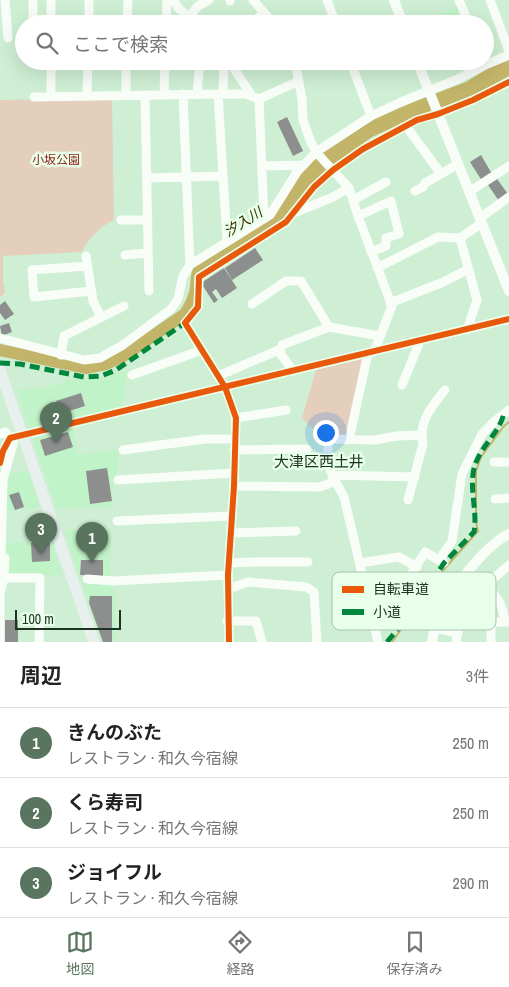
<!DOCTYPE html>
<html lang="ja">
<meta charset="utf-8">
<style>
body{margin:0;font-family:"Archivo Narrow","Noto Sans JP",sans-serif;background:#f2f2f2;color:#222}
.scale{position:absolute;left:15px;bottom:12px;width:106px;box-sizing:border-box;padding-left:5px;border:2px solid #1c3320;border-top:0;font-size:14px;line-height:18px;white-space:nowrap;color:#1c3320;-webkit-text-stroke:4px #e8ffea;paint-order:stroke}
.you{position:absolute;left:325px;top:432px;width:18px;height:18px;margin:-12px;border:4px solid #fff;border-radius:50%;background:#1a73e8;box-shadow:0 0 0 8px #1a73e833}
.badge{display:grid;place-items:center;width:32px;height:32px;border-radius:50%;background:#5a755f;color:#fff;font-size:16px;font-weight:700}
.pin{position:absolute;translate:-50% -41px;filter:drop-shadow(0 1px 2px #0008)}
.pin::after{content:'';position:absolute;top:26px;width:18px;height:15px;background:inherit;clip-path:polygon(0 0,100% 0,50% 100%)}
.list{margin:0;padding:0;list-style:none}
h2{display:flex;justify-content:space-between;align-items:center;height:65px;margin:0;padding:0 20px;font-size:21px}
h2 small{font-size:16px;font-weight:400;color:#767676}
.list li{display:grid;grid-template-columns:32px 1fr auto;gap:15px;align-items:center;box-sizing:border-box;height:70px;padding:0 20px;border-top:1px solid #e0e0e0}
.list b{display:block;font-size:19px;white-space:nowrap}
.list p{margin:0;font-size:16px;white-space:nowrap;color:#767676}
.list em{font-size:16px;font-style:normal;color:#767676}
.icon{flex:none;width:28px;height:28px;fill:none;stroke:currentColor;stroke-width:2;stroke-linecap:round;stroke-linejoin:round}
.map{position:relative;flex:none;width:509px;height:642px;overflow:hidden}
.search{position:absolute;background:#fff;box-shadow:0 5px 20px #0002;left:15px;right:15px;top:15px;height:55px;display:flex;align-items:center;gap:12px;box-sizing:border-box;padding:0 18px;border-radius:28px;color:#767676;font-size:19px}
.sheet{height:275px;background:#fff}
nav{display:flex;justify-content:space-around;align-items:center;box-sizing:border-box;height:70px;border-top:1px solid #e0e0e0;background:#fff;font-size:14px;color:#767676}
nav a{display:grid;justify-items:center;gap:2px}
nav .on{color:#5a755f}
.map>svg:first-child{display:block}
.built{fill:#c0f3c7}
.green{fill:#e4cfbc}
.water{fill:#c2b469}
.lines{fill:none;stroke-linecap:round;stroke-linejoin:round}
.stream{stroke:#c2b469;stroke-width:2}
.river{stroke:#c2b469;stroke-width:12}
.building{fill:#8c8f8e}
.minor{stroke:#f8fdf8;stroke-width:9}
.tertiary{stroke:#f8fdf8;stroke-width:10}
.secondary{stroke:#e7f0ec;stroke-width:11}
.quiet{stroke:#00873e;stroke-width:5;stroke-dasharray:10 5;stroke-linecap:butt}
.cycleway-casing{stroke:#e8ffea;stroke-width:9}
.cycleway{stroke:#e8590c;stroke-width:6}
.labels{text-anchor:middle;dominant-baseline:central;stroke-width:5;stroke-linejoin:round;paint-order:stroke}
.park-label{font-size:12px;fill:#95261e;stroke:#e8ffea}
.water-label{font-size:14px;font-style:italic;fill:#3b2c03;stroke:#e8ffea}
.quarter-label{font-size:15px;fill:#1c3320;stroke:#e8ffea}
.key{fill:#e8ffea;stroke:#abc2ad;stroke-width:1}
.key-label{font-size:14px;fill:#1c3320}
</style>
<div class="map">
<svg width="509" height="642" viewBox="0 0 509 642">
<rect width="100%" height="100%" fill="#ceefd3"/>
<path class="built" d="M458,7L465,24H415Z
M127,370L122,407L30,430L17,390L45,388L68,380L97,379Z
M73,428L78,455L119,449L117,472L113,484L112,507L57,508L33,439Z
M28,471L40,508L5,511L7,473Z
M64,530H111L110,566L111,574L115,591V642H102Z
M51,542L62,575H9V554H4V543Z"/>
<path class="green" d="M112,98L114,220C99,227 90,238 81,252L3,256V282L5,293L0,297V100Z
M363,359L346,436C325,436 316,434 302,418L316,370Z"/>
<path class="water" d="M509,59V76L469,98L422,114L372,137L320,175L298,202L279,219L249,231L274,215L302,172L323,151L376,118L416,101L466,82L489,68Z"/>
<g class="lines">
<path class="stream" d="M392,642L446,567L478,531L476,522V471L481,457L504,426L509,422"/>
<path class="river" d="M0,350L86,368L106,364L125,355L185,314C190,306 195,297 196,287C197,277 196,272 203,264L270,223L283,211"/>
</g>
<path class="building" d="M287,117L303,151L293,156L277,122Z
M481,155L492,174L482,181L470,162Z
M497,179L508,194L499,201L488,185Z
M255,248L263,260L232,280L225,268Z
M224,268L237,288L222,298L216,289L212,292L218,300L214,303L201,283Z
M5,301L14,314L5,320L0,313V305Z
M9,323L12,332L2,336L0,326Z
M81,393L85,406L60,414L56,401Z
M68,432L73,447L45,456L40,440Z
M107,468L112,501L90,504L86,471Z
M19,492L24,507L15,510L9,495Z
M29,521H43V529L29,530Z
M31,543H50V561L32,562Z
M81,560H103V576L80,575Z
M90,596H112V642H103L89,603Z
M5,620H18V642H5Z"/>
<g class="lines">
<path class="minor" d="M5,0L8,38
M33,0V20
M174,0L178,8L197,24
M230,0V1
M253,0L274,24
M327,0L336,24
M459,0L469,24
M490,0L509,51
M188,18L198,6L209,0
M51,24V0
M89,24V0
M127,24L128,0
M166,24L167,0
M250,24L264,13
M229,61L252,96
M295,61L302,99L303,120L310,140L316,152L349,188L358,216L392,306L374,352
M350,61L371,116
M183,94L190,265
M197,94L200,61
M218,94L227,241
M223,94L224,61
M87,95L88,61
M126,95V61
M145,95L149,291
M164,95L165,61
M51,96V61
M34,97L223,94H246L259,99L299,81
M259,99L264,219
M406,126L441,174
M262,166L304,165
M147,178L223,176
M415,191L423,187L425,183L458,164
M469,192L509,166
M353,200L386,182
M294,213L333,197L349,188
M358,216L391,201L399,234L386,238V246L371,252
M480,218L509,197
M121,220H148
M460,238L477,300L467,330
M125,255L148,253
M86,256L93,301L101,317
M87,266L32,270L34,297L91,291
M377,268L438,237L460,238L482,223
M390,303L441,283L469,269
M252,304L286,281H301L329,327L282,345L280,353L293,371
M329,327L380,336
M0,338L84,360L100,358L123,345L171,309L178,299L183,276L190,265L270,215L297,172L316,152L371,116L401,102L458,79L485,65L509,55
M61,355L64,336L124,306
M132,375L202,350
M218,376L281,349
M402,385L420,341
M236,418L286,410
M0,434L5,432L10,438
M349,440L368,353
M123,450L205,439H235
M234,450L307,449
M494,462H509
M0,463L3,451L10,438L509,319
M332,475L415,477
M118,480L233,473
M234,486L320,487L336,481
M495,499L509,498
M408,500L423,444C418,422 432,406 445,390
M117,521L231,516
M231,533L296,531
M1,558L3,480L14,440
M439,560L452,541L462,474L482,434L496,420L509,410
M230,563L254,562H308
M360,563L399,557L417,567
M0,578H40L39,642
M87,579L113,581L228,575
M486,586C499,599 502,603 505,622
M228,589L248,582L306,587L314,592L317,642
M227,621H256L262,642
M435,628L457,633
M376,630L425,552L444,563
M0,642V593L4,578L5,558H0
M229,642L228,575L234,486L236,418L225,387L185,323L198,307L199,277L286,222L314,187L333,170L363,149L417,120L438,114L473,100L509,82
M378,642L344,497L332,475L327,461L329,439L375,440L397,436L421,435
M456,642C460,611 486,584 509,565
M491,642V622H509"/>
<path class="tertiary" d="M394,0L403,24
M417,61L509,291
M432,642C434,634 434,626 437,619C448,594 484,546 509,534"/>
<path class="secondary" d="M0,370L94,642"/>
<path class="quiet" d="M0,363L20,364L84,377L101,376L116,370L185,323
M387,642L408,617L444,563L474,532C478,510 468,487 475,465C481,446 500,432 504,413"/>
<g class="cycleway-casing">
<path id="cycleway" d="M0,463L3,451L10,438L509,319
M229,642L228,575L234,486L236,418L225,387L185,323L198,307L199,277L286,222L314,187L333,170L363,149L417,120L438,114L473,100L509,82"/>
</g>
<use href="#cycleway" class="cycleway"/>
</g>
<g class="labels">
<g class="park-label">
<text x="56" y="160">小坂公園</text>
</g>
<g class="water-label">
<text transform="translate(243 222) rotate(-32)">汐入川</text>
</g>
<g class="quarter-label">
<text x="319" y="461">大津区西土井</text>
</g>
</g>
<rect x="332" y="572" width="164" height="58" rx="8" class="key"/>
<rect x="342" y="586" width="22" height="7" fill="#e8590c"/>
<rect x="342" y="609" width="22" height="6" fill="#00873e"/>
<g class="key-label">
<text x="373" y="594">自転車道</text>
<text x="373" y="617">小道</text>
</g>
</svg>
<div class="scale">100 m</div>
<div class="you"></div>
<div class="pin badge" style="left:92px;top:563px">1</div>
<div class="pin badge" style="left:56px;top:443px">2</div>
<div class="pin badge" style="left:41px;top:554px">3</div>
<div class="search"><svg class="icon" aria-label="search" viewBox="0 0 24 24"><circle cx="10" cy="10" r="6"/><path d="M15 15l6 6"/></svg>ここで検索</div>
</div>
<section class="sheet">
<h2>周辺<small>3件</small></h2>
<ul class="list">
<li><span class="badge">1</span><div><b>きんのぶた</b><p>レストラン · 和久今宿線</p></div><em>250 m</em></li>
<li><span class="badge">2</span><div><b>くら寿司</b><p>レストラン · 和久今宿線</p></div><em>250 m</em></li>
<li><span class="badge">3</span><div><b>ジョイフル</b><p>レストラン · 和久今宿線</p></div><em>290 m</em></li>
</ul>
</section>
<nav>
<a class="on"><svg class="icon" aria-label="map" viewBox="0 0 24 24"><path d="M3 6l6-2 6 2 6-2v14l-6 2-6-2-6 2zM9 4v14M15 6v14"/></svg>地図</a>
<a><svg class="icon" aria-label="directions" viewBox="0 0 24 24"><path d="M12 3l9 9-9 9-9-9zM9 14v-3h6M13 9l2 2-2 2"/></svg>経路</a>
<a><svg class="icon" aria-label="saved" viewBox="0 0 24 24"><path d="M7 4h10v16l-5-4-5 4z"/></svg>保存済み</a>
</nav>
